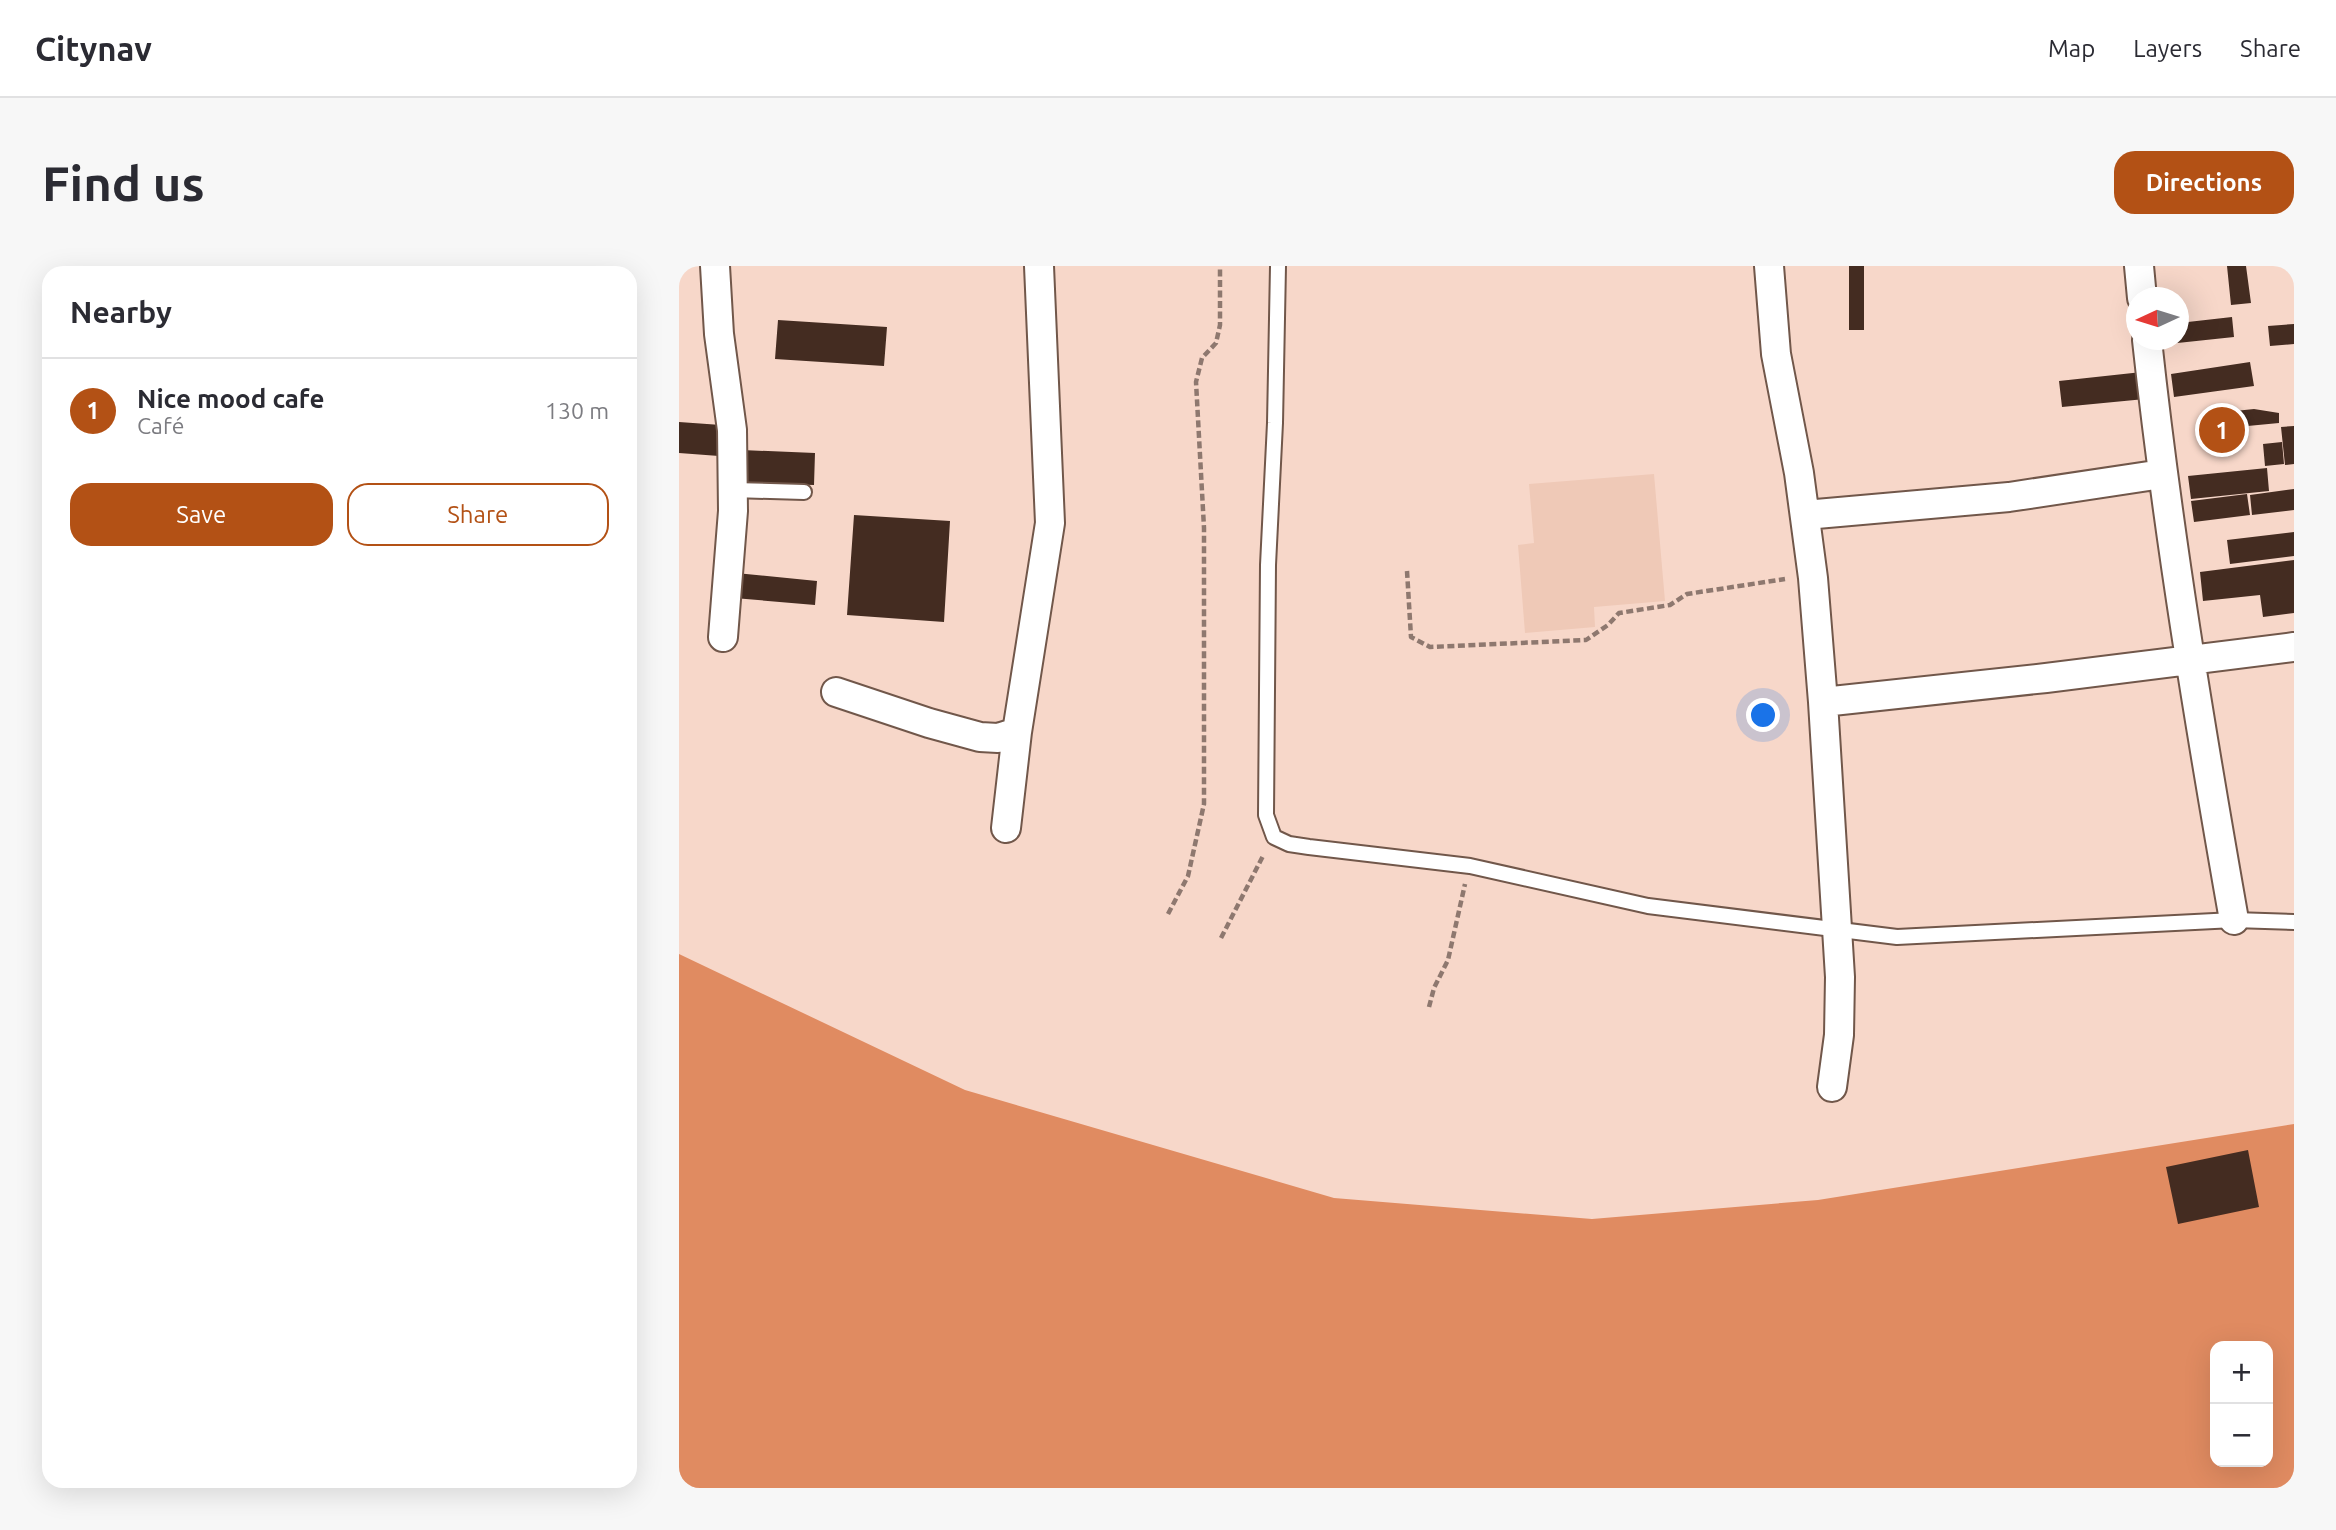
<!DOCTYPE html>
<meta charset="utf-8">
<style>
body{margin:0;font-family:Ubuntu,sans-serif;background:#f7f7f7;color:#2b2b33}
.controls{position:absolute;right:21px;bottom:21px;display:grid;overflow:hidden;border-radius:14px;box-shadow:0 7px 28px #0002}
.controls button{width:63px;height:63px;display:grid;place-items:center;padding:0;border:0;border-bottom:2px solid #e1e1e2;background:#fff;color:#2b2b33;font:35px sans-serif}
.compass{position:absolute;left:1447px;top:21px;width:63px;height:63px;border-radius:50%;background:#fff;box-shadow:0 7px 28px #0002;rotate:266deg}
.you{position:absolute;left:1085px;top:450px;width:24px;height:24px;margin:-18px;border:5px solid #fff;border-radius:50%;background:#1a73e8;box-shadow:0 0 0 10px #1a73e833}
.badge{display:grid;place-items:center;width:46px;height:46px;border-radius:50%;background:#b35115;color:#fff;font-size:23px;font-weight:700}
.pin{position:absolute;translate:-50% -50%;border:4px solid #fff;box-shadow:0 2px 7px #0006}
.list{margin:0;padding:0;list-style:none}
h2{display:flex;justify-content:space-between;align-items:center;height:91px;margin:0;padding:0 28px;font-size:30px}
h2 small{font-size:23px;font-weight:400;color:#7c7c81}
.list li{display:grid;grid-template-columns:46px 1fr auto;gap:21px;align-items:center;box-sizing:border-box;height:105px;padding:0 28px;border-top:2px solid #e1e1e2}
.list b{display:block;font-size:26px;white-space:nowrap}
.list p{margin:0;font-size:23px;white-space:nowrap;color:#7c7c81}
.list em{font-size:23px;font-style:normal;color:#7c7c81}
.actions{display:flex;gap:14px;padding:21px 28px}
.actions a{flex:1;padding:16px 0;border:2px solid #b35115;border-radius:21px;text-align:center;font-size:24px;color:#b35115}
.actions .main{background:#b35115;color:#fff}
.map{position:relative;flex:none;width:1615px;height:1222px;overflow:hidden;border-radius:21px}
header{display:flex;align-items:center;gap:42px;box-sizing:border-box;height:98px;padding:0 35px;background:#fff;border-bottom:2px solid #e1e1e2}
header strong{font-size:33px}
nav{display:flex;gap:38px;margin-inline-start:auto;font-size:24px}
.intro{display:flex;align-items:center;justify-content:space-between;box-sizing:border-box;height:168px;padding:0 42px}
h1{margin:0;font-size:49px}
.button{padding:18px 32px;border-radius:21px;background:#b35115;color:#fff;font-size:24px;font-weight:700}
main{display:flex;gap:42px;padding:0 42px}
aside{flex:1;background:#fff;border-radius:21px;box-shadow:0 7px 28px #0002}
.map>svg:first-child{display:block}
.built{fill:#efc9b7}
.water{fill:#e08b61;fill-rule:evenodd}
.building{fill:#442c21}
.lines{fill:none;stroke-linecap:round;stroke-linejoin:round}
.service-casing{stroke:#71574a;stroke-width:18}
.minor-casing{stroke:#71574a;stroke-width:32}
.path{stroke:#8e786f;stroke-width:4.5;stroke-dasharray:7 3.5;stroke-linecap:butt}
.service{stroke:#fff;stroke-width:14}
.minor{stroke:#fff;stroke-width:28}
</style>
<header>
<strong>Citynav</strong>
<nav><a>Map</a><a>Layers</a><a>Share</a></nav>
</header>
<div class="intro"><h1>Find us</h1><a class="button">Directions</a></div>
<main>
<aside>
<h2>Nearby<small></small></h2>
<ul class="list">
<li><span class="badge">1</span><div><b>Nice mood cafe</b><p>Café</p></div><em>130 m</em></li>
</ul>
<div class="actions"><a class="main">Save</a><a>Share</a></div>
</aside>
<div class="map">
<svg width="1615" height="1222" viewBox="0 0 1615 1222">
<rect width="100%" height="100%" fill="#f7d7c9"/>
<path class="built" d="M975,208L986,335L915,341L916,361L846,367L839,279L855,277L850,218Z"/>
<path class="water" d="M0,688L286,824L655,932L913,953L1139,934L1615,858V1222H0ZM1536,1080H1589V1196H1536Z"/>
<path class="building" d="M1170,0H1185V64H1170Z
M1548,0H1567L1572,37L1552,39Z
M1553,51L1555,71L1489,78L1488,74H1500V57Z
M99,54L208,61L205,100L96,93Z
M1615,58V78L1591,80L1589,60Z
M1571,96L1575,120L1495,131L1492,108Z
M1463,106L1466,133L1383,141L1380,115Z
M1575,143L1600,147V157L1558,161L1556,145Z
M0,156L42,159L40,190L0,187Z
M1615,160V198L1606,199L1602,161Z
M1603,176L1605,198L1586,200L1584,178Z
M63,184L136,187L135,219L62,217Z
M1588,202L1590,225L1512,233L1509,210Z
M1615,223V244L1573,249L1571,229Z
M1568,228L1571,249L1515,256L1512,235Z
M175,249L271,255L265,356L168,349Z
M1615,266V290L1551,298L1548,274Z
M1615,294V347L1584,351L1581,329L1524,335L1521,306Z
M57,307L138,315L136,339L55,332Z
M1569,884L1580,941L1499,958L1487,901Z"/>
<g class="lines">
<g class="service-casing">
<path id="service" d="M599,0L596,157L589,299L587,549L595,571L610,578L630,581L791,600L969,640L1218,671L1555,654L1615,656
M54,224L125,226"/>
</g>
<g class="minor-casing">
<path id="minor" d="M36,0L40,68L53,164L54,245L44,371
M1090,0L1097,88L1120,207L1134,312L1144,436L1161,711L1160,769L1153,821
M1460,0L1463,32
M1468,74C1489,268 1521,461 1555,654
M1126,249L1330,231L1483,208
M157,426L250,457L301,471L319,472L338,466
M1144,436L1367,412L1615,381
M327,562L338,466L371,257L360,0"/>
</g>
<path class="path" d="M728,305L732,371L751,381L907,374L929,359L940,347L991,339L1008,328L1106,313
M489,648L509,610L525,538V262L517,116L523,92L537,77L541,59V0
M542,672L585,588
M750,741L755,722L769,694L786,618"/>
<use href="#service" class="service"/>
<use href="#minor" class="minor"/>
</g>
</svg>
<div class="controls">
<button>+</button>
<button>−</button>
</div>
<svg class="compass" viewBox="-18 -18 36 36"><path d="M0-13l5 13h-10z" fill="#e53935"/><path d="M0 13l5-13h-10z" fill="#7c7c81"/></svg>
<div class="you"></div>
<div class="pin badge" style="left:1543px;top:164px">1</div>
</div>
</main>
